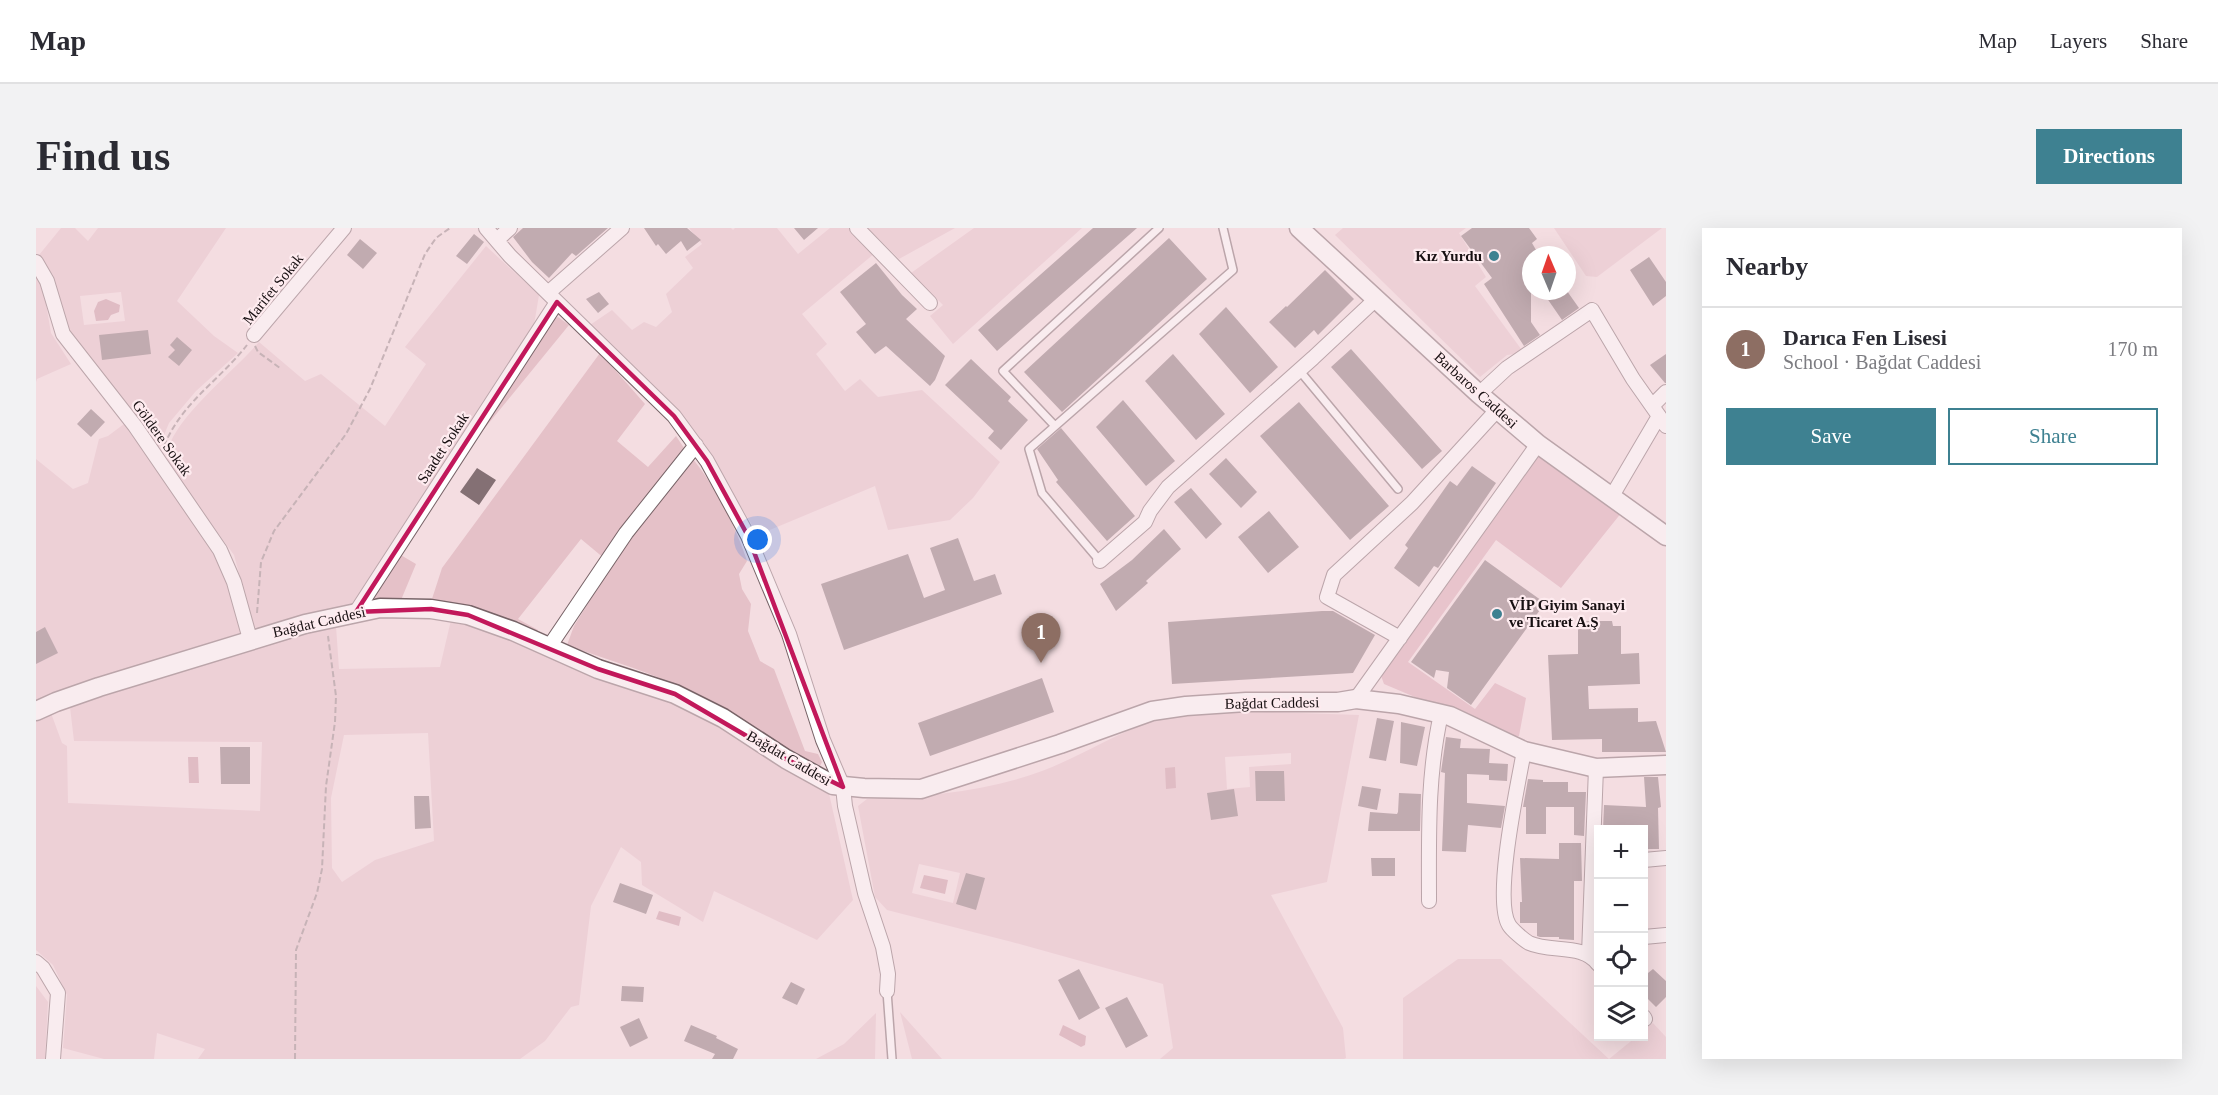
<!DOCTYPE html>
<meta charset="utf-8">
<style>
body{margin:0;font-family:Georgia,serif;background:#f2f2f3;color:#2b2b33}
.controls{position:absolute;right:18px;bottom:18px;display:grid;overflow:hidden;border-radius:0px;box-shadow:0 6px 24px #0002}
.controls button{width:54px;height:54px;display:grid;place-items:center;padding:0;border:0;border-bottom:2px solid #e1e1e2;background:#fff;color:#2b2b33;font:30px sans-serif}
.compass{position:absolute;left:1486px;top:18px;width:54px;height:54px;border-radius:50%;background:#fff;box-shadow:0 6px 24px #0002;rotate:358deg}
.you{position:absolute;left:722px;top:312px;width:21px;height:21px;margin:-15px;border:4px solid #fff;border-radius:50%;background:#1a73e8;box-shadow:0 0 0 9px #1a73e833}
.badge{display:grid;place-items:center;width:39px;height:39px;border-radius:50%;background:#3e8191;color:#fff;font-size:20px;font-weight:700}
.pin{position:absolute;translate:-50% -50px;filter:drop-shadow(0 2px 3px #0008)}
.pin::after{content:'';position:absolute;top:32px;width:21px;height:18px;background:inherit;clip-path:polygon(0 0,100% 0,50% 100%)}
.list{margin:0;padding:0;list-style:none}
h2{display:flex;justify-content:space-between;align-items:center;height:78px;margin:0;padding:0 24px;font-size:26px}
h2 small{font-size:20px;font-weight:400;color:#7c7c81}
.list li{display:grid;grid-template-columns:39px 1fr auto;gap:18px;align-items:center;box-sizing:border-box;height:84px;padding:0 24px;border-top:2px solid #e1e1e2}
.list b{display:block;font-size:22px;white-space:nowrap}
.list p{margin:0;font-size:20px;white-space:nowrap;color:#7c7c81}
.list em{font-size:20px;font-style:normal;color:#7c7c81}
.actions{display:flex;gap:12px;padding:18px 24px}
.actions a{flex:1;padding:14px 0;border:2px solid #3e8191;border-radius:0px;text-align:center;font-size:21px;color:#3e8191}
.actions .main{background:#3e8191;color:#fff}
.icon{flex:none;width:33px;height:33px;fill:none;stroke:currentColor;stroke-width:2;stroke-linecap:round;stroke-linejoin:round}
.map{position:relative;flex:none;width:1630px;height:831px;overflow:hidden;border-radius:0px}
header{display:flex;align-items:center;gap:36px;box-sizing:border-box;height:84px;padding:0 30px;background:#fff;border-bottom:2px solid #e1e1e2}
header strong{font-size:28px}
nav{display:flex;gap:33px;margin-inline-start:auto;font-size:21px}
.intro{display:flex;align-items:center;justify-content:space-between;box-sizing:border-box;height:144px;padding:0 36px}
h1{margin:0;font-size:42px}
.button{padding:15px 27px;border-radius:0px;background:#3e8191;color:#fff;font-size:21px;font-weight:700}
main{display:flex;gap:36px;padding:0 36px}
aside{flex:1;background:#fff;border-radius:0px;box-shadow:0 6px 24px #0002}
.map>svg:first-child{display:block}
.green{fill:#e5c1c8;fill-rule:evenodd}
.forest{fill:#d9a6b1}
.water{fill:#c896a1}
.building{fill:#847074}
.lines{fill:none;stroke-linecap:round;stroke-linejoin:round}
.lane-casing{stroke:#776367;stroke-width:10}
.street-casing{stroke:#776367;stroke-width:16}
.secondary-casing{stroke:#776367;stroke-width:21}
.path{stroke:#908083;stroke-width:2;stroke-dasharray:6 3;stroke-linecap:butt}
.lane{stroke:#fff;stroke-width:7}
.street{stroke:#fff;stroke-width:14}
.secondary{stroke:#fff;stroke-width:18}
.marked{fill:none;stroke:#c2185b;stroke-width:4.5;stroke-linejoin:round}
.poi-dot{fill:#3e8191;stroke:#feebef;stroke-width:2}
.labels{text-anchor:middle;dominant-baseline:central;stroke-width:4.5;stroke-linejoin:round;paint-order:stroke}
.poi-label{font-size:15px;font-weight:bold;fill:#181012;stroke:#feebef;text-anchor:end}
.street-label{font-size:15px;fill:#181012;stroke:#feebef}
</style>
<header>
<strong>Map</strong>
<nav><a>Map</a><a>Layers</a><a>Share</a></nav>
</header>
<div class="intro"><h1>Find us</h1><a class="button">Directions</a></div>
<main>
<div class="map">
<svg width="1630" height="831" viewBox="0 0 1630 831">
<rect width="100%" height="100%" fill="#f4dde1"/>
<path class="green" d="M25,0H39L52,13L62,0H190L141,73L178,108L202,125L160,163L133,195L121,224L31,104L17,47L3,27ZM85,64L89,93L48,97L44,68Z
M653,0H695L697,2L699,0H741L762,26L794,0H814L839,25L766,86L791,116L780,126L809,163L824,151L842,169L886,162L964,234L937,270L914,292L852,302L839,258L722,307L674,227L554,97L576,82L596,102L608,94L620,99L636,84L630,66L657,40L649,29L666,16Z
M832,0H919L863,31Z
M938,0H1046L917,116L894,88L907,77L875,45Z
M1307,0H1430L1423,5L1450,49L1439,58L1488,125L1471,127L1444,149L1299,7Z
M1518,0H1626L1561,49L1550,48Z
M450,18L503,67L498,97L316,376L218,400L198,327L135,242C130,233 130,225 134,215C150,180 197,144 223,114L269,153L285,146L349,198L390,136L369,119Z
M0,45L7,58L15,105L35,136L1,151L0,154Z
M522,89L533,97L439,212L514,93Z
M564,125L609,176L581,213L612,239L640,208L650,223L569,331L545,311L482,391L502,402L499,405L395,374L406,340Z
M88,196C130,256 196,331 207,404L32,460L0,475V231L37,261L52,255L63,211L72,208Z
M655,229C677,254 701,301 711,333L703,346L706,361L715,376L712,403L724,433L738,441L769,523L782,526L786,534L784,538C730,519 687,478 635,455C602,440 565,430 531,417L538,398L586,321Z
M363,326L380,336L365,372L339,371L336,365Z
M415,392L462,405L652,478L692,505L781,557L792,561L817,672L781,712L678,663L667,694L606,657L605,634L585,619L555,678L543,777L535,779L509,813L484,831H162L169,821L121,805L118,831H68L27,820L31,767L17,737L0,722V492L15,485L26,515L31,518L32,575L224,583L226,514L38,513L34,479L283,399L300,398L303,441L404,439ZM392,505L398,613L339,632L306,654L296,640L295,570L308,507Z
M1231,484L1323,487L1291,654L1235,667L1307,800L1310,830L1308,831H1124L1137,820L1127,756L976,714L851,682L839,669L822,578L831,571C890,568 950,564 1006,543C1043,529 1077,507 1114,494C1147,482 1196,485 1231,484ZM1255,525V536L1213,539L1214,559L1191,561L1189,529ZM883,636L924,645L917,675L876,665Z
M1422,731H1465L1573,831L1600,809L1608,808V802L1617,795L1630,809V831H1367V770Z
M0,758L12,774L9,831H0Z
M864,784L906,831H876Z
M840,785L839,831H780L808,816Z"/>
<path class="forest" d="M1502,224L1586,284L1525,360L1460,312L1372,434L1439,481L1459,455L1490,470L1483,508L1476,510L1348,456L1344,445Z"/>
<path class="water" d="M70,71L84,77L83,84L75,87L72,92L60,93L58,83L62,74Z
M152,529H162L163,555H153Z
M1139,539L1140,560L1130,561L1129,540Z
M888,647L912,652L909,666L884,660Z
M623,683L645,689L643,698L620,691Z
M1027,797L1050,808L1049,817L1045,819L1023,807Z"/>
<path class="building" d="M487,0H572L540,28L536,25L513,50L496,34L477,9Z
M608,0H651L665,12L651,23L645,13L630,26L622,16L620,18Z
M758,0H782L768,12Z
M1057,0H1101L961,123L942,102Z
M1436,0H1493L1501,11L1496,15L1503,27H1495V94L1504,107L1488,118L1448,56L1456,50L1425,8Z
M438,6L448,14L431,36L420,28Z
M1133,10L1171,51L1026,184L988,144Z
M324,11L341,25L327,41L311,27Z
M1613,29L1630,54V68L1617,78L1594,42Z
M840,35L866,67L881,81L870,91L909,128L899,152L894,158L850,118L839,126L820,104L830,96L804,64Z
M1289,42L1318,71L1282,107L1278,102L1259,120L1233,94L1250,78L1251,79Z
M1506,63H1531L1543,80L1526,92Z
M563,64L573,76L562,85L550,71Z
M1190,79L1242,139L1214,165L1163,106Z
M112,102L115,126L66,132L63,107Z
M141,109L156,122L143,138L132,129L139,122L134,117Z
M1315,121L1406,223L1386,241L1295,139Z
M1137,126L1189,186L1160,212L1109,153Z
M1630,126V155H1629L1614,137Z
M935,131L975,169L972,173L992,192L965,222L952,210L958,203L909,157Z
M1087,172L1139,233L1110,258L1060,199Z
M1263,174L1353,278L1314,312L1224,208Z
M55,181L69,194L55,209L41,196Z
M1025,200L1099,288L1071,313L1020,254L1022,252L1001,221Z
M1190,230L1221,264L1205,280L1173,246Z
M1436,238L1460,255L1402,340L1398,338L1383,359L1358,340L1372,320L1369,317L1414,253L1421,258Z
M441,240L460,252L443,277L424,264Z
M1155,260L1186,296L1170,311L1138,274Z
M1233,283L1263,319L1232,345L1202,309Z
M1128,301L1145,321L1110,353L1112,355L1080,383L1064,356L1096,332Z
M922,310L938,353L959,346L966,366L808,422L785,356L872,326L888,370L909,362L894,320Z
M1449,332L1509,375L1435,477L1411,460L1413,444L1400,442L1398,450L1375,434Z
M1286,383H1297L1339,407L1317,445L1136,456L1132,394Z
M1542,393H1576L1577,398H1585V426L1603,425L1604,456L1552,458L1553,481L1602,480V494L1620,493L1630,524H1566V511L1516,512L1512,427L1542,426Z
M9,399L22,425L0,436V404Z
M1006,450L1018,484L894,528L882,495Z
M1341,490L1358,493L1350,533L1333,530Z
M1365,494L1389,499L1381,538L1364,535Z
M1410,509L1425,511L1424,520L1454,521L1453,535L1472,536L1471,553L1453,552V547L1431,546V575L1469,578L1465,600L1432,597L1430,624L1406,623L1409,545L1405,544Z
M184,519H214V556H185Z
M1219,543H1248L1249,573H1220Z
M1608,549H1622L1625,579L1622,580L1623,621H1609V602H1567L1568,577L1610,579Z
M1492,551L1507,552V554H1532V564H1550L1548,608L1538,607V579H1510V606H1490V579H1487Z
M1326,558L1345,561L1341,582L1322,578Z
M1198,561L1202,588L1175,592L1171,565Z
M1363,565L1385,566L1384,603H1332L1334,584L1361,586L1362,584Z
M378,568H393L395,600L379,601Z
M1523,615H1545L1546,653H1538V712L1523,711V709H1504L1501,708V695H1484V674H1486L1484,630L1523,631Z
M1335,630H1359V648H1336Z
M930,645L949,650L940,682L920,676Z
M584,655L617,667L610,686L577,674Z
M1608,739L1612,745L1617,741L1630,753V769L1620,779L1608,767Z
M1043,741L1064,780L1043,792L1022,752Z
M755,754L769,761L761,777L746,770Z
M586,758L608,759L607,774L585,773Z
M1091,769L1112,808L1090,820L1069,780Z
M603,790L612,810L594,819L584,799Z
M655,797L681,808L680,810L702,821L697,831H676L679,826L648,813Z"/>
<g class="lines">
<g class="lane-casing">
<path id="lane" d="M1263,142L1362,261
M1019,198L967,143L1123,0
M1064,333L1006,265L993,221L1197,42L1187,0
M851,763L856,831"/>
</g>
<g class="street-casing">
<path id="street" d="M450,0L474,28L638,188L671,233L712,308L753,406L787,512L807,559L809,578L829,665L847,719L852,746L851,763
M821,0L894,75
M461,12L474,0
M0,34L11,53L27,106L99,198L184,322L198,354L214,411
M512,65L586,0
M218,107L308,0
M1443,166L1471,140L1556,82L1597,151L1630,198
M1616,178L1630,164
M1576,268L1623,188
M1064,333L1109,294L1114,283L1132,259L1277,130L1340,71
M320,384L521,74
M1364,410L1291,369L1298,347L1376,275L1461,182
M513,419L590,305L660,217
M1320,471L1502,216
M1488,523C1482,556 1457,671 1473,697C1476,702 1488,712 1493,715C1515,725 1547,715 1562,736
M1608,632L1630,630
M1393,673C1393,610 1391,548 1405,486
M1608,709L1630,707
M1553,726L1560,540
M0,734L7,740L22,765L17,831
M1608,789L1609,791"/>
</g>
<g class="secondary-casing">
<path id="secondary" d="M1263,0L1443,166L1502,216L1630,308
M0,483L20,474L63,459L269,396L344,380L395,381L432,387L477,403L562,441L639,466L687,490L750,531L797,557L828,560L885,561L1024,516L1116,483L1150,478L1210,474H1302L1320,471L1363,476L1414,488L1488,523L1560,540L1630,537"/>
</g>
<path class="path" d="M219,118L222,124L244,140
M128,218C146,174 183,153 211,117
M221,385L225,334L238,303L310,206L334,161L389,26L400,10L414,0
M259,831L260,722L281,665L286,641L290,558L299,494L300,468L292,408"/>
<use href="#lane" class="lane"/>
<use href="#street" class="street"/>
<use href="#secondary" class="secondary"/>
</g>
<path d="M0 0H1630V831H0ZM521,74L638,188L671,233L712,308L807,559L750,531L639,466L562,441L432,387L395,381L320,384Z" fill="#f4dde1" fill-opacity=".55" fill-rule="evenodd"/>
<path class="marked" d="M521,74L638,188L671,233L712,308L807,559L750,531L639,466L562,441L432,387L395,381L320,384Z"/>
<g class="poi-dot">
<circle cx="1458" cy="28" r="6"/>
<circle cx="1461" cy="386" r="6"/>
</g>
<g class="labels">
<g class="poi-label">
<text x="1446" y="28">Kız Yurdu</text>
<text x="1473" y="377" text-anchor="start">VİP Giyim Sanayi<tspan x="1473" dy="17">ve Ticaret A.Ş</tspan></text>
</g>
<g class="street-label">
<text transform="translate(237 61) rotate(-51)">Marifet Sokak</text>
<text transform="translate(1440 162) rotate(42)">Barbaros Caddesi</text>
<text transform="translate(126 210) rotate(54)">Göldere Sokak</text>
<text transform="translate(407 220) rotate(-57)">Saadet Sokak</text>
<text transform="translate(283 394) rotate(-13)">Bağdat Caddesi</text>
<text transform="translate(1236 475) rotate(-1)">Bağdat Caddesi</text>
<text transform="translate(753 530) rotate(30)">Bağdat Caddesi</text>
</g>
</g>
</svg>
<div class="controls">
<button>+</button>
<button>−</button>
<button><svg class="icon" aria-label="locate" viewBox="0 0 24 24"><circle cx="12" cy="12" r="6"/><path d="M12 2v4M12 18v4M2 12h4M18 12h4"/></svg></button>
<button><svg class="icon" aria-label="layers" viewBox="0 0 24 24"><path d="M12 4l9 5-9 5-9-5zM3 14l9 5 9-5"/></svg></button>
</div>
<svg class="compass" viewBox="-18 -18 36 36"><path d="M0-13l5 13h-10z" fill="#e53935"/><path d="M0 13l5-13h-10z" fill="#7c7c81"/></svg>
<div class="you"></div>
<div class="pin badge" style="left:1005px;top:435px;background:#8d6e63">1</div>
</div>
<aside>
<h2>Nearby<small></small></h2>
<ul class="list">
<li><span class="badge" style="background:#8d6e63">1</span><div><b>Darıca Fen Lisesi</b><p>School · Bağdat Caddesi</p></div><em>170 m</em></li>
</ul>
<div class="actions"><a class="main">Save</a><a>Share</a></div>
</aside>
</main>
